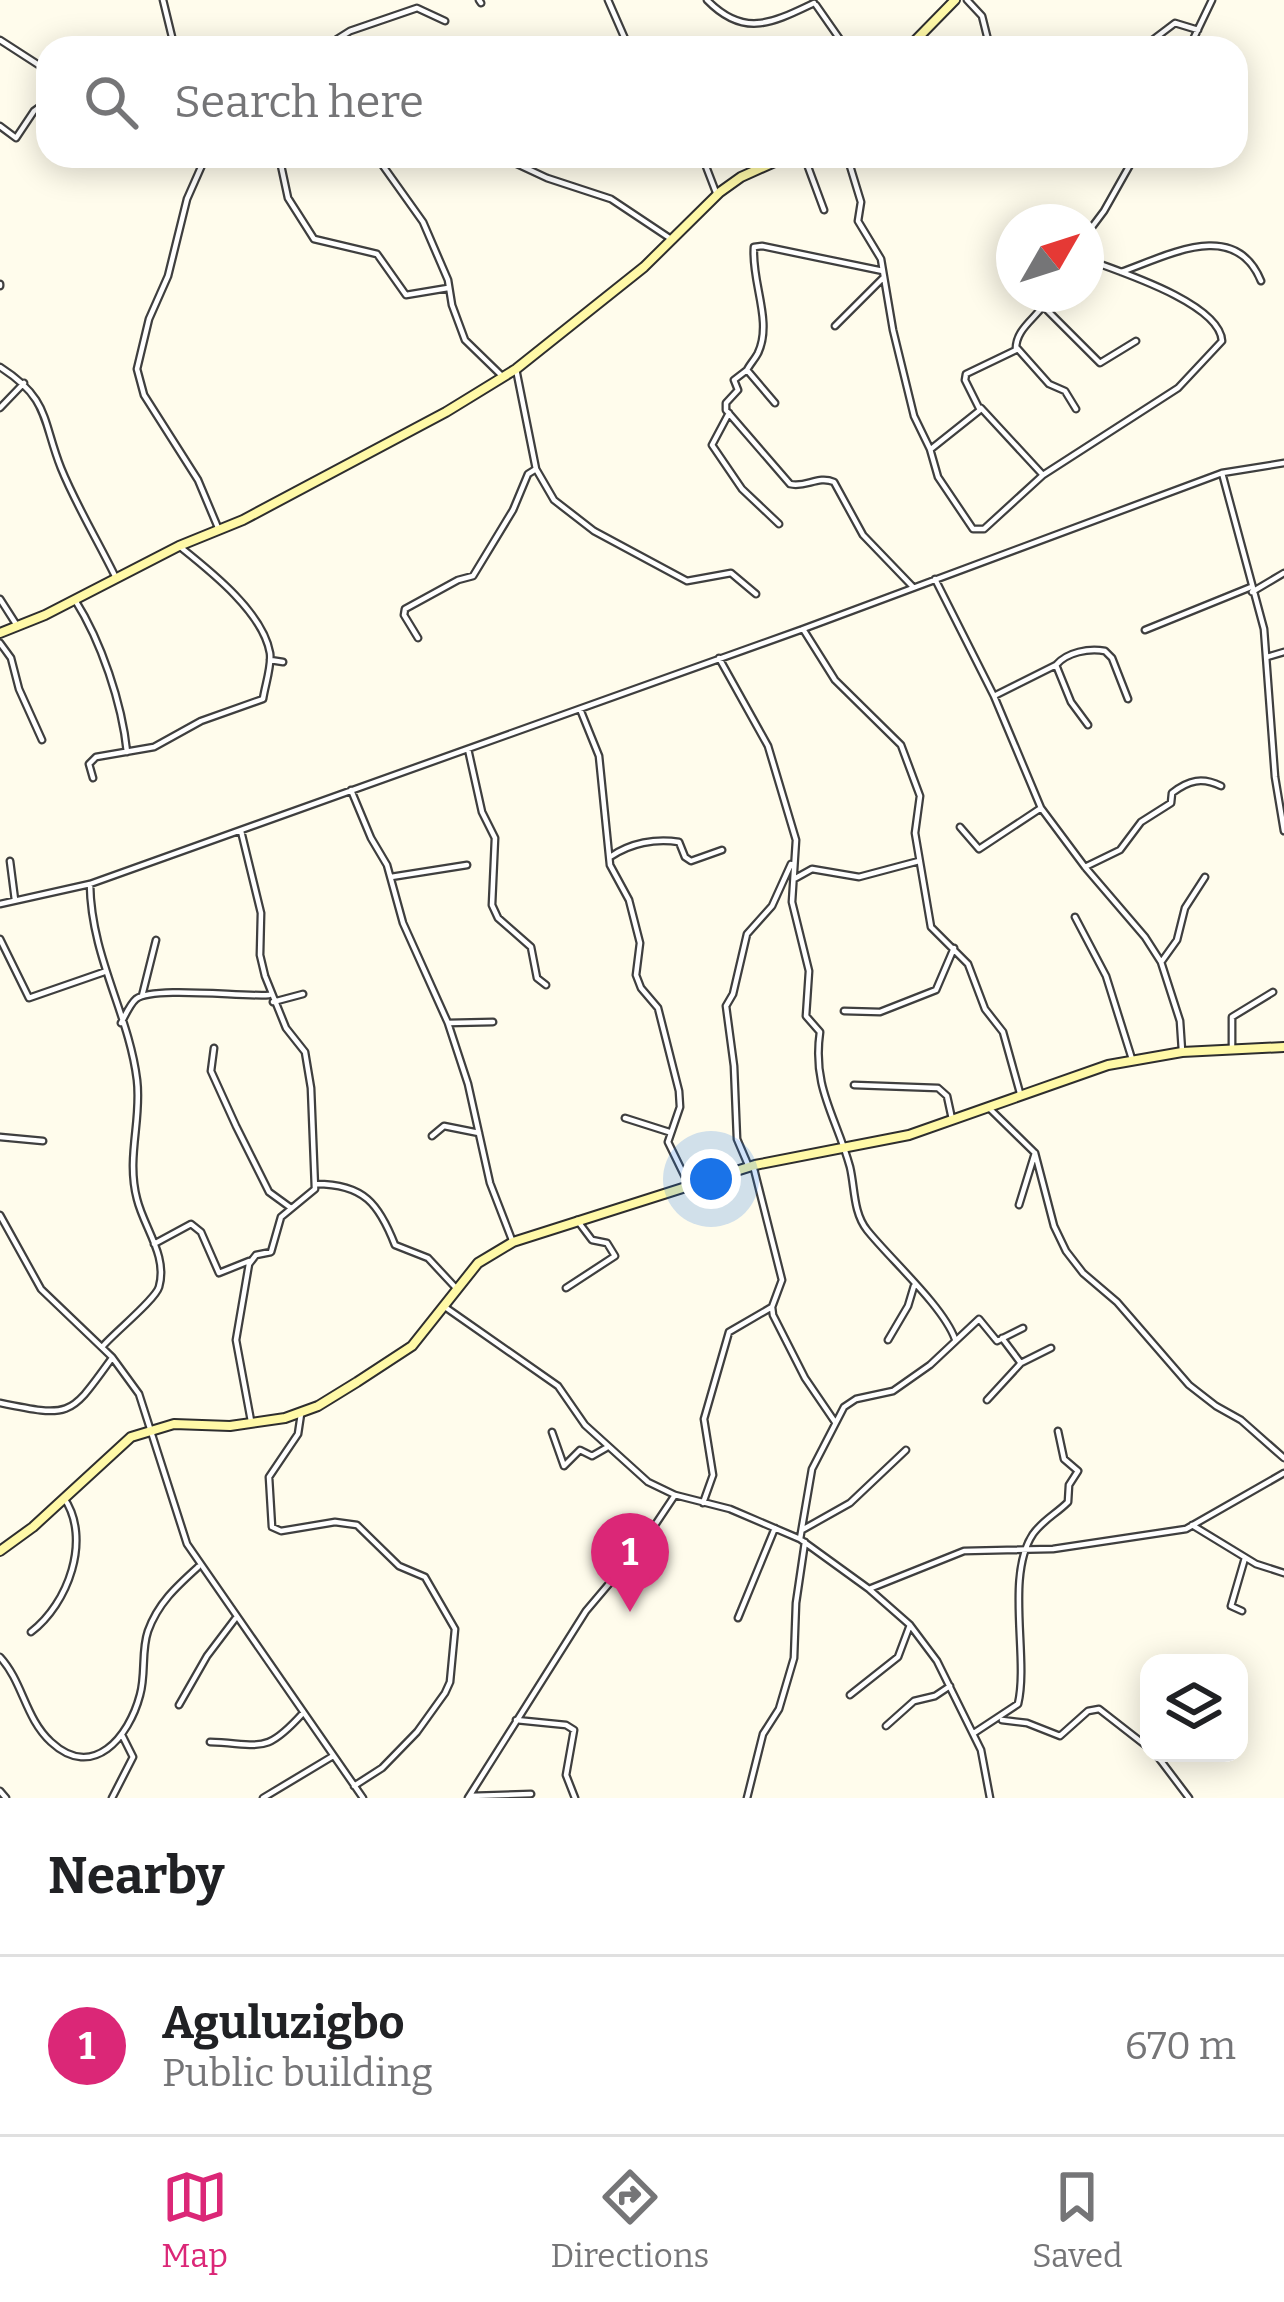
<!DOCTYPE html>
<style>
body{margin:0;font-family:Bitter,serif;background:#f6f6f6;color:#202124}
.controls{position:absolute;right:36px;bottom:36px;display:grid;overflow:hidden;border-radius:24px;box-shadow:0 6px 30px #0003}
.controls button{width:108px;height:108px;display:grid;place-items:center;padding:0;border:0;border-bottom:3px solid #e0e0e0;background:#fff;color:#202124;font:60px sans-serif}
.compass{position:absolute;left:996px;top:204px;width:108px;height:108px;border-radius:50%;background:#fff;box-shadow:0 6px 30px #0003;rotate:51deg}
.you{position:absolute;left:711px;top:1179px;width:42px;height:42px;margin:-30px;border:9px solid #fff;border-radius:50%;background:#1a73e8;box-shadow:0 0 0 18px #1a73e833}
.badge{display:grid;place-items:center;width:78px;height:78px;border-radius:50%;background:#db2777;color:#fff;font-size:39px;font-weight:700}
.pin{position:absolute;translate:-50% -99px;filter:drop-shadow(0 3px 6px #0008)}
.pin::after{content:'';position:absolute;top:63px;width:42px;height:36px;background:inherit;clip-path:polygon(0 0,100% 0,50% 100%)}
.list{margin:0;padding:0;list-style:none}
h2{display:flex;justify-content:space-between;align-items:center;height:156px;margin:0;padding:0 48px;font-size:51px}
h2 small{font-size:39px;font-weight:400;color:#757577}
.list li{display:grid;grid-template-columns:78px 1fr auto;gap:36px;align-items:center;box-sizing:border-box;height:180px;padding:0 48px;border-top:3px solid #e0e0e0}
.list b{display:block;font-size:45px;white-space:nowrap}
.list p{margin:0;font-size:39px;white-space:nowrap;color:#757577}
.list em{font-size:39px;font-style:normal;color:#757577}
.icon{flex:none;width:66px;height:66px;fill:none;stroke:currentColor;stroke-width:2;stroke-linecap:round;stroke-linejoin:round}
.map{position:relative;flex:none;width:1284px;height:1798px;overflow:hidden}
.search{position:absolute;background:#fff;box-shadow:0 6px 30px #0003;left:36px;right:36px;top:36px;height:132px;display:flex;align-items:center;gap:30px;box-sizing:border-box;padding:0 42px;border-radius:36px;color:#757577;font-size:45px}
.sheet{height:336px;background:#fff}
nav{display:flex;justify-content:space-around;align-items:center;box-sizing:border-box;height:168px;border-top:3px solid #e0e0e0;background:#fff;font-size:33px;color:#757577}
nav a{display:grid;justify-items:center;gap:6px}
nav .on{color:#db2777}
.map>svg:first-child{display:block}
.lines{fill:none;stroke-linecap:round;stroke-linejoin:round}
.street-casing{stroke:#3f3f3f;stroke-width:9}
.secondary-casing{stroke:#2e2e2e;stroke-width:12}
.street{stroke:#fff;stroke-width:4.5}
.secondary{stroke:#fff9a7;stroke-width:8}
</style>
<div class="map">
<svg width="1284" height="1798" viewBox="0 0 1284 1798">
<rect width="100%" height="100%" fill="#fffcec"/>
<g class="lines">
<g class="street-casing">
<path id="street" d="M163,0L173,41
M479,0L481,3
M608,0L629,48
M707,0C744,38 772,23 814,3
M967,0L982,16L990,48
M816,5L846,48
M0,40L48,71
M161,48L173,43L215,48
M323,48L350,31L417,8L445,21
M1142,48L1175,23L1198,30
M1189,48L1212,0
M0,126L16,138L34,111L48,101
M206,156L187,199L168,276L149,319L137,369L144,395L198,480L219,530
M279,156L288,198L314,239L377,254L406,295L448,288
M376,156L423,222L448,280L452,305L465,340L501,375
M500,156L547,178L611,199L671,239
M702,156L717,195
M804,156L824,210
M847,156L861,202L858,221L881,259L893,330L914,416L930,449L938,477L973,529H984L1043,475L1178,388L1222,341C1220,303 1118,271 1086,259
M1086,235L1104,211L1135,156
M1121,272C1165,257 1235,217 1261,281
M0,284V286
M1044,307L1100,363L1136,341
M835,326L884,277
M1017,348L1049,384L1065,391L1076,409
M0,367C50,399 42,420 61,468C76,505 98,541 116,578
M516,369L536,469L554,500L594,531L687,581L731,573L756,594
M747,370L734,380L738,390L726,403V410L790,484C806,488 818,475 834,482L863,535L913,587
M775,403L747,370C750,364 755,359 758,353C773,321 751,282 754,247L762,246L883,271
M0,408L24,383
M981,408L1042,474
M729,413L712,445L742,489L779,524
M931,449L980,410L965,380L966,374L1016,350C1015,326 1042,316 1050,294
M1222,473L1264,629L1275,777L1284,831
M935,579L994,696L1041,808L1085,867L1145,937L1161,962L1180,1021L1182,1051
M1252,592L1284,573
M0,599L16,624
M75,600C101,641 122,703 127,752
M803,629L835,680L901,745L920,796L915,833L931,927L968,964L985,1009L1003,1032L1020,1093
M1145,630L1251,587
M418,638L404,615L405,609L458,580L473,576L513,510L528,474L536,469
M0,643L11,658L19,689L42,740
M1267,657L1284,652
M719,658L768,746L796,840L792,902L809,971L806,1016L820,1032C812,1088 836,1116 850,1167C855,1188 853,1212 867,1230C890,1259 943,1306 955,1339
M270,660L283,662
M1056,665C1067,652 1089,648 1105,651L1112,658L1128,699
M994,696L1056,665L1071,702L1088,725
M580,709L599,756L610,865L629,900L640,943L636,975L641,988L658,1008L679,1091L680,1107L668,1142L688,1183
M468,749L482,812L495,838L492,905L498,918L531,947L537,978L546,985
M93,778L89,764L96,757L154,747L201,721L263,699C265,685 272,666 270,653C263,612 209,570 179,546
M351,790L371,838L387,865L403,923L448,1023L468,1084L490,1183L512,1240
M960,827L979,849L1041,808
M241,831L261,913L260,955L265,976L286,1028L305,1052L311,1088L315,1189L281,1217L271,1252L256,1255L249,1264L236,1340L251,1421
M610,857C630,843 656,838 679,842L685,857L691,861L722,850
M10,861L15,900
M1085,867L1120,850L1141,822L1171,803L1172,793C1189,780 1202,777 1221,786
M391,877L467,865
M794,879L812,869L859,877L919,861
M90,884C91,957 129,1014 137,1080C142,1120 126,1157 137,1199C144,1228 168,1256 159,1287C155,1300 115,1332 103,1346
M0,904L90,884L803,629L1222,473L1284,463
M1075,917L1106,976L1132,1059
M0,939L29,998L104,972
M1162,961L1177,940L1185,908L1205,877
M142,996L156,940
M273,1002L303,994
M844,1011L880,1012L936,990L954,948
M121,1023C125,1016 130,1004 136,999C154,986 242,997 269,995
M448,1023L493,1022
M1232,1047V1017L1273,992
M214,1048L211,1071L236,1126L269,1192L291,1208
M854,1085L938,1088L947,1096L952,1119
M988,1107L1035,1153L1054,1226L1066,1251L1083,1273L1117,1302L1189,1385L1216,1406L1241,1420L1284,1458
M625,1118L669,1132
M432,1136L444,1126L479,1133
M0,1137L43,1141
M753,1165L782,1280L772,1307L773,1315L805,1378L835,1422
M749,1167L737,1139L734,1066L726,1006L733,994L747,934L772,906L791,864
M316,1184C364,1184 379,1204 395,1245L428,1258L455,1287
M1019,1205L1035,1153
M0,1215L41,1289L112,1357L139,1394L187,1544L363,1798
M154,1244L191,1224L201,1232L219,1273L249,1261
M566,1288L615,1256L607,1243L592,1240L577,1220
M445,1307L558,1386L585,1425L648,1482L675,1495L730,1509L800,1539L869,1589L964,1551L1053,1549L1186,1529L1284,1473
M1002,1338L1020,1362
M888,1340L908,1306L914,1286
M987,1400L1021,1363L1051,1348
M0,1403C72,1418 70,1416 112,1358
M301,1414L298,1434L269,1477L272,1527L281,1531L335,1522L357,1525L399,1566L425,1577L455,1629L450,1682L445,1693L417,1732L382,1768L354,1786
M552,1432L564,1466L580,1450L592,1456L606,1448
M703,1503L713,1475L704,1419L729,1332L772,1307
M1192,1525L1256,1564L1284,1573
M802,1530L850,1503L906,1450
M800,1539L812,1469L844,1407L856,1399L893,1391L930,1365L979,1319L997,1341L1023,1328
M869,1589L910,1625L937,1661L981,1750L990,1798
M1242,1611L1231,1606L1245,1558
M738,1618L775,1528
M31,1632C68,1604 92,1539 64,1498
M0,1657C23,1682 25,1718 51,1742C93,1781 129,1737 140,1695C146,1674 141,1651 148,1631C158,1603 177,1586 198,1567
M850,1695L898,1657L910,1625
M179,1705L207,1656L235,1619
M516,1720L566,1725L574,1730L566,1775L575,1798
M1002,1720L1027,1723L1060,1736L1088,1711L1099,1709L1149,1748
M886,1726L914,1701L935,1696L950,1686
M974,1733L1018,1704C1029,1658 1005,1576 1033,1534C1043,1520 1056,1514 1068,1502L1069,1485L1078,1471L1064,1459L1058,1431
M210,1742C262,1744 265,1755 303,1713
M1155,1753L1189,1798
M0,1791L6,1798
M470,1796L531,1794
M112,1798L133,1757L122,1735
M263,1798L333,1756
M468,1798L586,1611L641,1546L675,1495
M747,1798L763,1734L779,1709L794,1658L796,1603L805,1542"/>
</g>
<g class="secondary-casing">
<path id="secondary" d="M908,48L955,0
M0,633L45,615L179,546L243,520L446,412L516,369L644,267L720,192L741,177L788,156
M0,1551L33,1527L131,1437L174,1424L230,1426L285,1418L318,1406L357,1382L412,1346L478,1263L513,1242L755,1165L909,1135L1108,1065L1182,1052L1284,1047"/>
</g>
<use href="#street" class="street"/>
<use href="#secondary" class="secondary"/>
</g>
</svg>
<div class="controls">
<button><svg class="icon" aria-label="layers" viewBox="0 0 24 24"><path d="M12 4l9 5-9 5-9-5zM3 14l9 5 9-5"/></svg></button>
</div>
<svg class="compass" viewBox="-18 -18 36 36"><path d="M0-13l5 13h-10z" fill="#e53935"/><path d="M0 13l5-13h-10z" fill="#757577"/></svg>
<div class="you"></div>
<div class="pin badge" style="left:630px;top:1612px">1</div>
<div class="search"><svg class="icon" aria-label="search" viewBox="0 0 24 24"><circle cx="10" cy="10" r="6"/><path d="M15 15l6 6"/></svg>Search here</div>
</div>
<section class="sheet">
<h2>Nearby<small></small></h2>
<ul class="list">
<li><span class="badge">1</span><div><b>Aguluzigbo</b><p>Public building</p></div><em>670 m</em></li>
</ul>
</section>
<nav>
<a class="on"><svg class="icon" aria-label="map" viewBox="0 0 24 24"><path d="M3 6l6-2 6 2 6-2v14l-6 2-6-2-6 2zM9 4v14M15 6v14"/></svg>Map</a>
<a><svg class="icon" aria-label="directions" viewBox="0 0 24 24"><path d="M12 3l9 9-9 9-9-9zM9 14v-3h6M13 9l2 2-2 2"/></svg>Directions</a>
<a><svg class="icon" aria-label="saved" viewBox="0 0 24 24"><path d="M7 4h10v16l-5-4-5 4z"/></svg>Saved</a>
</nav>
